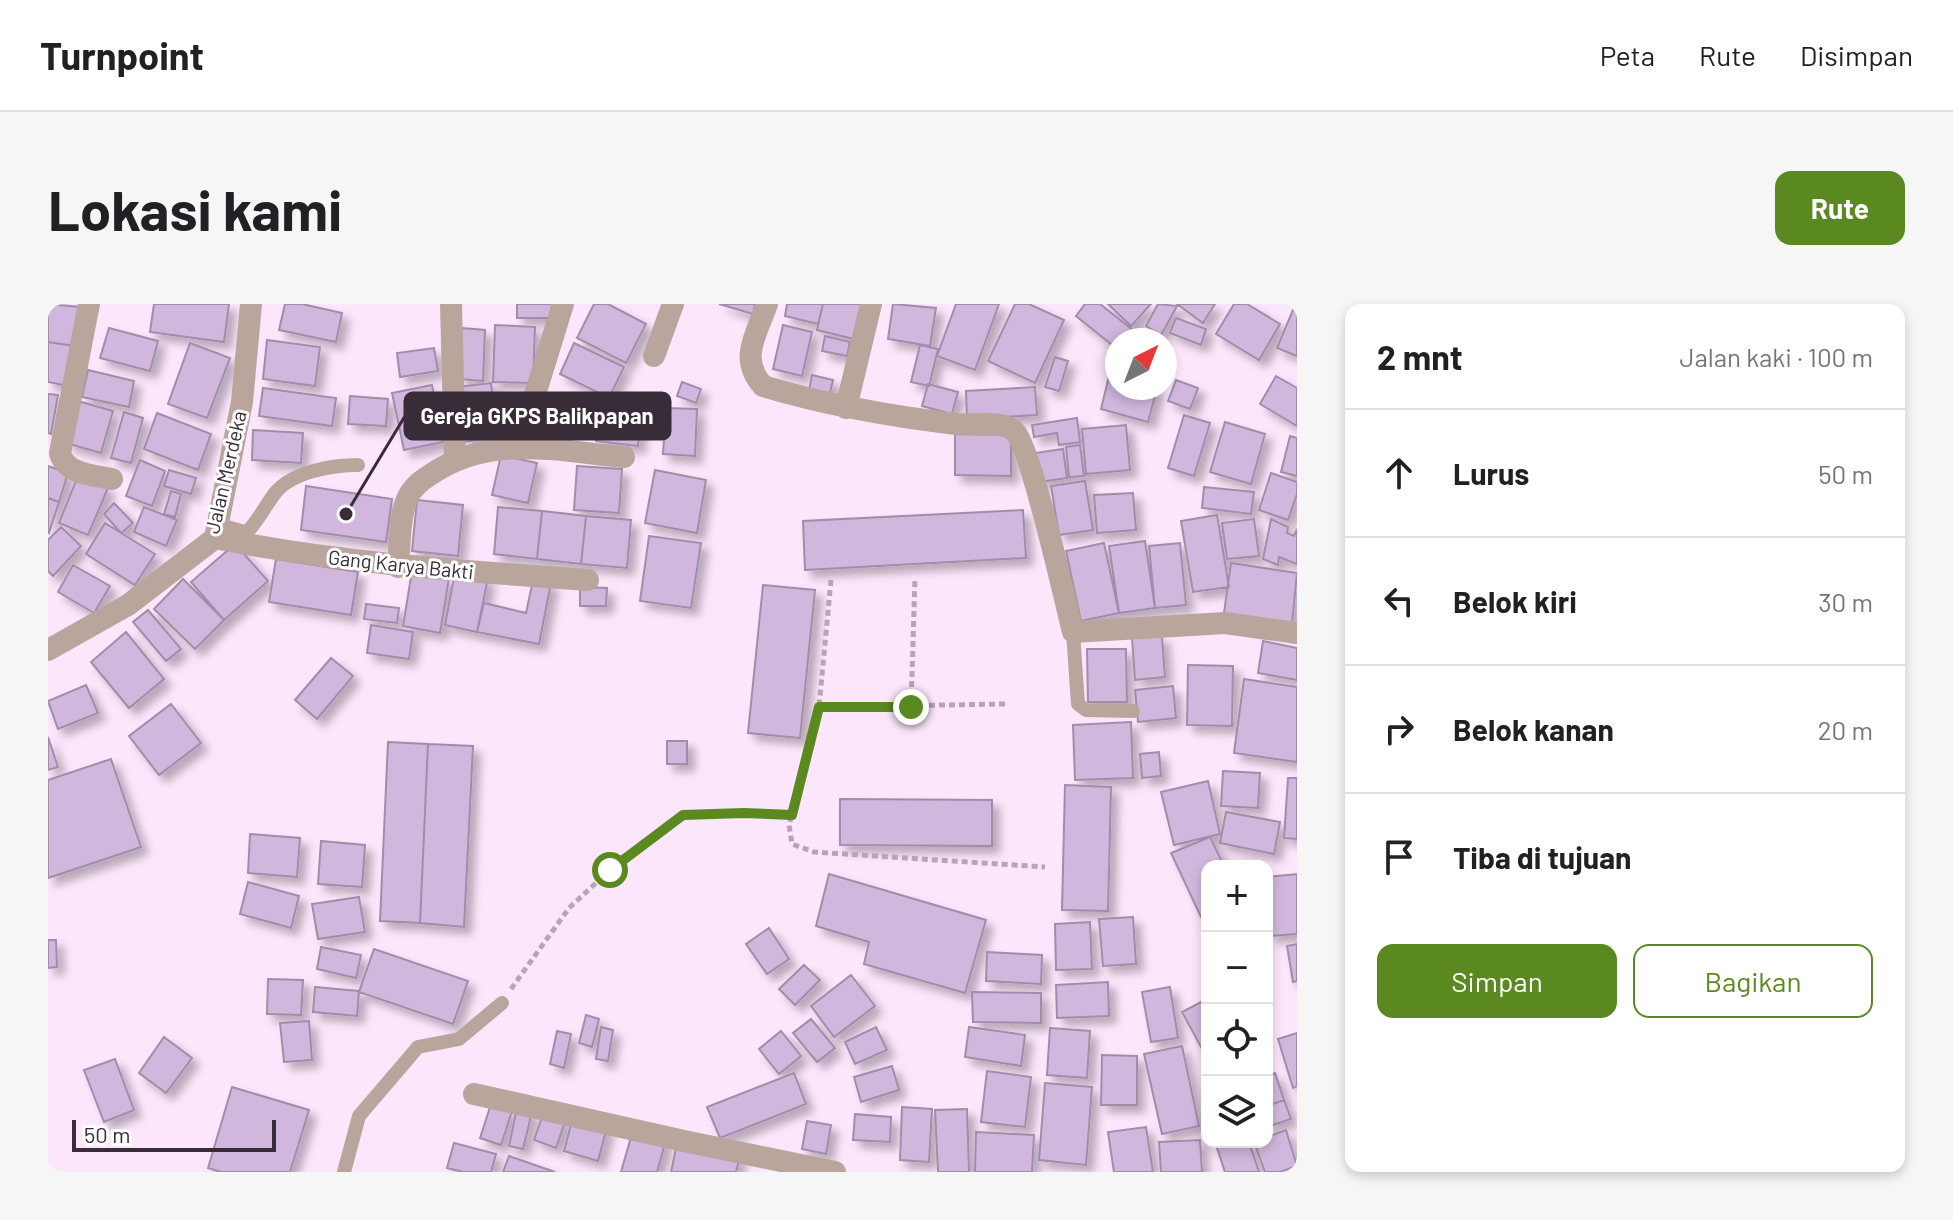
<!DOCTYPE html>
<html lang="id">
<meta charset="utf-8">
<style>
body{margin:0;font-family:Barlow,sans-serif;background:#f6f6f6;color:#202124}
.controls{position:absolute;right:24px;bottom:24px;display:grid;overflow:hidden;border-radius:16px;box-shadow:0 4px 12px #0003}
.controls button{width:72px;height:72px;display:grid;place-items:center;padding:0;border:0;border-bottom:2px solid #e0e0e0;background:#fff;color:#202124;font:40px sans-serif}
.compass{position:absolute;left:1057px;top:24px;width:72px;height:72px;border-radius:50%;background:#fff;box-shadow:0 4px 12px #0003;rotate:42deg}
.scale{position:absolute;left:24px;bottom:20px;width:204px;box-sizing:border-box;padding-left:8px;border:4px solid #372c37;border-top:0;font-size:22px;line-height:28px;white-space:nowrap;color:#372c37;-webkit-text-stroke:6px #fff;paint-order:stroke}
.stop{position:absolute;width:24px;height:24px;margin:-18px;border:6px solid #5a8a1f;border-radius:50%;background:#fff}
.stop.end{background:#5a8a1f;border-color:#fff;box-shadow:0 2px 8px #0008}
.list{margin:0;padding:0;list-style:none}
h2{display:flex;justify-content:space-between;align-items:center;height:104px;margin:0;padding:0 32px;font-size:34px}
h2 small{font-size:26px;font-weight:400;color:#757577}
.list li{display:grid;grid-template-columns:52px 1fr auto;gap:24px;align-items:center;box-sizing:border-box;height:128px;padding:0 32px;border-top:2px solid #e0e0e0}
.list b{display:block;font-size:30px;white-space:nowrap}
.list em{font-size:26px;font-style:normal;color:#757577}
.actions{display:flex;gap:16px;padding:24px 32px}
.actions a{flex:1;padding:18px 0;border:2px solid #5a8a1f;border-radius:16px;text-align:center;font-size:28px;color:#5a8a1f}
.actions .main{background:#5a8a1f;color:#fff}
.icon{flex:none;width:44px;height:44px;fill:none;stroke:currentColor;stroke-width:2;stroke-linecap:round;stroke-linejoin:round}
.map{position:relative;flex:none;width:1249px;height:868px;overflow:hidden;border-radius:16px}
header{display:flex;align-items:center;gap:48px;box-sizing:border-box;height:112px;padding:0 40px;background:#fff;border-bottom:2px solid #e0e0e0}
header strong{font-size:38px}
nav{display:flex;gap:44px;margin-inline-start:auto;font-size:28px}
.intro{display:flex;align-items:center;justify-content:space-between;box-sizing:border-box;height:192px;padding:0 48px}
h1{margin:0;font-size:56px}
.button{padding:20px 36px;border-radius:16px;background:#5a8a1f;color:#fff;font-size:28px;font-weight:700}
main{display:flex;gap:48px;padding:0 48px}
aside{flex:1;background:#fff;border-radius:16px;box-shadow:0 4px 12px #0003}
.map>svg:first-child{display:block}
.building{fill:#d1b7dd;stroke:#a18daa;stroke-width:2;filter:url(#shadow)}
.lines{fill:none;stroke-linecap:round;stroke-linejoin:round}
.path{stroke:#b7a5b7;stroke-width:5;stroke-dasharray:6 4;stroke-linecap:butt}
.service{stroke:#baa59c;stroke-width:14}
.minor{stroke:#baa59c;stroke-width:22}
.route{stroke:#5a8a1f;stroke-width:10}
.labels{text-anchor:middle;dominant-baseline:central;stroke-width:6;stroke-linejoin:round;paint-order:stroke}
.street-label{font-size:20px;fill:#372c37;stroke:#fff}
.leader{fill:none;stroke:#372c37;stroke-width:3}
.callout-dot{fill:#372c37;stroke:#fff;stroke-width:3}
.callout{fill:#372c37;stroke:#372c37;stroke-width:3}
.callout-label{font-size:22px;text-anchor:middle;font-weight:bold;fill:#fff}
</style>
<header>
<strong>Turnpoint</strong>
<nav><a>Peta</a><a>Rute</a><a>Disimpan</a></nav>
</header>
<div class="intro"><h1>Lokasi kami</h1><a class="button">Rute</a></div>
<main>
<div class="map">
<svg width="1249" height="868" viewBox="0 0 1249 868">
<defs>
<filter id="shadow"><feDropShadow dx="7" dy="7" stdDeviation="4" flood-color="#0004"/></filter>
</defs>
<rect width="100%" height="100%" fill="#fce6fc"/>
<path class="building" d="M0,0L32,3L27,42L0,38Z
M106,0H181L176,38L102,28Z
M237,0H254L294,9L288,38L231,26Z
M469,0H504L505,14H469Z
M546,0H560L598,20L578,59L529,34Z
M671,0H707L705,10Z
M739,0H775L770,20L737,12Z
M775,0H814L806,35L769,26Z
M845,0L888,4L882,42L840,35Z
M908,0H951L927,66L889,52Z
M967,0H981L1016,16L987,79L940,57Z
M1037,0H1052L1086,27L1079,36H1069V45L1028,12Z
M1060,0H1103L1083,22Z
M1110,0L1129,2L1113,31L1098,22Z
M1129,0H1167L1155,19Z
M1186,0H1199L1232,20L1211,56L1168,30Z
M1247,1L1249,2V52L1229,44Z
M1128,14L1158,25L1153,41L1122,29Z
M447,21L487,23L485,79L445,78Z
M735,21L764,28L754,72L725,65Z
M61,24L110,37L102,67L52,54Z
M414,24L437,26L435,77L411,75Z
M777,32L802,38L799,52L774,47Z
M219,36L272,43L267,82L215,75Z
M0,38L27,42L21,82L0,78Z
M142,39L182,54L159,114L120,100Z
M526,39L576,63L561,94L512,70Z
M872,41L890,45L881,82L863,78Z
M386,44L390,67L352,73L349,49Z
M1007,53L1020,57L1011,87L997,83Z
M40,66L86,77L81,103L34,93Z
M1062,68L1069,70V84H1109L1100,118L1053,105Z
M764,71L785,76L780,97L760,92Z
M1228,72L1249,84V122L1212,100Z
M1128,76L1150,84L1142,105L1120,97Z
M634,78L653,85L648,99L629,92Z
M443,79L450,133L416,138L409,83Z
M880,80L910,88L904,110L874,102Z
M384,81L395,138L356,146L344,89Z
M987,83L989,111L919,115L918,87Z
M215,84L288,94L284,122L211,112Z
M0,90L10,91L3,130L0,129Z
M302,92L340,95L338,122L300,120Z
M552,96L594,100L590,142L548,137Z
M30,97L65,107L53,149L18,139Z
M618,104L649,105L647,152L615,150Z
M76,108L95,114L83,159L63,154Z
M109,109L163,130L150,166L96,145Z
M1136,111L1162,119L1146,172L1120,164Z
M1029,114L1032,138L1011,141L1009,129L986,133L984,121Z
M1177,118L1217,130L1203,180L1162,168Z
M1078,121L1082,166L1038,170L1034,125Z
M205,126L255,129L253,159L204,156Z
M907,130L963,131V172L907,171Z
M1242,132L1249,134V172L1233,168Z
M1032,141L1036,172L1021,173L1018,143Z
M1015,145L1019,174L992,178L987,149Z
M453,151L489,159L480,199L444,191Z
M92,156L117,167L104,202L78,192Z
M0,162L20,169L11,198L0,194Z
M529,162L574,165L571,209L526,206Z
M121,166L148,174L143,190L116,182Z
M607,166L658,176L649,229L597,219Z
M1223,169L1249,178V190L1240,216L1211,206Z
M30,172L60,184L40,231L11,219Z
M1037,177L1045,226L1011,231L1003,182Z
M258,182L344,195L338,238L253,226Z
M1156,183L1206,188L1203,210L1154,204Z
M123,187L133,190L127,213L116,210Z
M1085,189L1088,226L1049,229L1046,191Z
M0,194L11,198L1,229L0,228Z
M369,196L415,201L410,252L364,247Z
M66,199L85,219L73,229L56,210Z
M96,203L129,216L118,242L86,228Z
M450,203L494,207L489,255L446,250Z
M975,206L978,254L757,266L755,217Z
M494,207L538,212L533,260L489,255Z
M1169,211L1181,283L1145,288L1133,217Z
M538,212L583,216L579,264L533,260Z
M1206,215L1211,252L1179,255L1174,219Z
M1223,215L1240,223L1239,229L1246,232L1249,225V260L1231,253L1230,261L1215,255Z
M57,219L107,250L87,281L38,250Z
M13,223L33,242L5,272L0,267V236Z
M601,232L653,239L643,304L592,297Z
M1097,237L1107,304L1071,309L1061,242Z
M1056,239L1071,309L1033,317L1018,247Z
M1132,239L1138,301L1107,304L1101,242Z
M187,240L220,277L176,316L143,278Z
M228,255L310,268L303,311L221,298Z
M1183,259L1249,269L1244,319L1176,309Z
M25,261L62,282L46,309L10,288Z
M364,267L401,274L392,329L355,322Z
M407,268L440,274L429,328L397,321Z
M135,275L176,316L147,345L106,305Z
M485,276L503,279L491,340L429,328L436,299L478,309Z
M715,281L767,286L752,434L700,429Z
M532,283L559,284L558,302H532Z
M318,300L351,304L349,319L316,315Z
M100,306L133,345L118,357L85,318Z
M323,321L365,328L361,355L319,349Z
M78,328L116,375L81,404L43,358Z
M1114,332L1117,373L1087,376L1084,334Z
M1215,337L1249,344V376L1210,369Z
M1039,345H1078L1079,398H1040Z
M283,354L305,372L269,415L247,396Z
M1140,361L1185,362L1184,422L1139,421Z
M1196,375L1249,383V458L1186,449Z
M38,381L50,409L10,425L0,397Z
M1125,382L1128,414L1090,418L1087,386Z
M123,400L153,439L111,471L81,432Z
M1083,418L1085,474L1027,476L1025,421Z
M0,433L10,463L0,466Z
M619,437H639V460H619Z
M340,438L380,440L372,619L332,617Z
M380,440L425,442L416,623L372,619Z
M1111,448L1113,472L1094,474L1092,450Z
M63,455L93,543L0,574V476Z
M1175,467L1212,469L1210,504L1173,502Z
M1240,474H1249V535L1236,534Z
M1160,477L1172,530L1126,541L1113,488Z
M1017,481L1063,483L1060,607L1014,606Z
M792,495L944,496V542L792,541Z
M1178,508L1232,518L1226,550L1172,539Z
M202,530L252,534L249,573L200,569Z
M1162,533L1176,562H1159V610L1153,613L1123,549Z
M273,537L317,541L314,583L270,580Z
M781,570L938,616L917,689L816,660L821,638L768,622Z
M1249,570V630L1222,632L1219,573Z
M200,578L251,592L243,624L192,610Z
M311,593L317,628L270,635L264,600Z
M1085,613L1088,660L1055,662L1051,615Z
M1042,618L1044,665L1008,666L1007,620Z
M721,624L741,655L719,670L698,640Z
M0,636H8L9,663L0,664Z
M1249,640V677L1245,678L1239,642Z
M273,643L313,651L308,674L269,665Z
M326,645L420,677L405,720L311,688Z
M939,648L994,651L993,680L938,677Z
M756,661L772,676L747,701L731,685Z
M803,671L827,702L786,733L763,702Z
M220,675L255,676L253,711L219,710Z
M1060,678L1061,712L1009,714L1008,681Z
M267,683L311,687L309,712L265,708Z
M1122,683L1130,734L1103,738L1094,688Z
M924,688L993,689V719L925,718Z
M1159,695V754L1134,708Z
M538,711L551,715L544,743L531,739Z
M763,715L787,744L769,758L745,729Z
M261,717L264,756L236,758L232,719Z
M553,723L565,726L560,757L548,755Z
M828,723L839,746L807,760L797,738Z
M921,723L977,731L973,762L917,753Z
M1002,724L1042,727L1039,774L999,771Z
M509,727L523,730L516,764L502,760Z
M733,727L753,752L731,770L711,745Z
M1249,729V782L1245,784L1230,735Z
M116,733L144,754L118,789L91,769Z
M1134,742L1151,822L1114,830L1096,750Z
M1054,751L1089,752V801H1053Z
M67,755L86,806L56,818L36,766Z
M844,762L851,786L813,798L806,773Z
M939,767L983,773L977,823L933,818Z
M746,769L758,800L672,834L659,803Z
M1227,769L1236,796L1219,802V772Z
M997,779L1044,783L1038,861L991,856Z
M184,783L261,806L242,868H173L160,864Z
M1236,796L1243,815L1219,823V802Z
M443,800L464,807L453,841L432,834Z
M854,803L884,805L881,858L852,856Z
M469,804L484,808L475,845L461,842Z
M919,805L921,868H890L887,806Z
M496,807L518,815L508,844L486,836Z
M807,810L843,813L842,838L805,836Z
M525,813L559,823L550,857L516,847Z
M759,817L783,821L778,850L754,845Z
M1098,823L1105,868H1066L1060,828Z
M585,826L618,836L609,868H573Z
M1238,826L1249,862L1232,868H1217L1206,838H1219V833Z
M928,828L986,831L984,868H927Z
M1152,836L1154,868H1113L1111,838Z
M1176,838H1201L1211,868H1177L1168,841Z
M406,839L448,850L443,868H415L399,864Z
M629,839L692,852L688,868H623Z
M461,852L507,868H455Z"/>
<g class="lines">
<path class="path" d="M783,276L771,403L741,521L744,540L766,548L997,563
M771,403L958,400
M863,403L867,274
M463,685L521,604L562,566L635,511L696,509L744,511"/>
<path class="service" d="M169,220L196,228L201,226C211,215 218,201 227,189C244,168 284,161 310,161
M1025,328L1030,400L1038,406L1085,407
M296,868L311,812L370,743L411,735L454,699"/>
<path class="minor" d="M41,0L12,149C17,170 45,171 64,175
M403,0L407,155
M719,0C709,30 690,54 715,82C778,101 842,112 908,120C924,122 955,115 967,128C983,144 1017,296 1025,328L1177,319L1249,329
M606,52L625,0
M798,104L823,0
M466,143L481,110L515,0
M167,234C290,259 415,267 540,276
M350,263C352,241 351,215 359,195C364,183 374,176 385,169C445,130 509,147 576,153
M0,346L80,301L167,234L194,98L203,0
M426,790L636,837L787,868"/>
</g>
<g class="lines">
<path class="route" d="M562,566L635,511L696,509L744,511L771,403H863"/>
</g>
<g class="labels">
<g class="street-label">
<text transform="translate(177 168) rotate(-77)">Jalan Merdeka</text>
<text transform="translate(353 260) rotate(6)">Gang Karya Bakti</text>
</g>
</g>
<path class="leader" d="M298 210L357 112"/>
<circle class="callout-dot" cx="298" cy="210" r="8"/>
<rect class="callout" x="357" y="89" width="265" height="46" rx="8"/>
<g class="callout-label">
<text x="489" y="120">Gereja GKPS Balikpapan</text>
</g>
</svg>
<div class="controls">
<button>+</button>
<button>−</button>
<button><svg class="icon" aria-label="locate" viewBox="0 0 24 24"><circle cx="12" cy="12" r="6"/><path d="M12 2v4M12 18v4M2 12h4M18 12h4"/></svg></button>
<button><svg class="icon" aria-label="layers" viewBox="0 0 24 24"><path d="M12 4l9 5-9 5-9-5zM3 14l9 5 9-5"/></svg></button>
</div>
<svg class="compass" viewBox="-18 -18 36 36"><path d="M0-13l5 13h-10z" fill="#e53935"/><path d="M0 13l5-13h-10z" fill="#757577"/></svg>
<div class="scale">50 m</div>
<div class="stop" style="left:562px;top:566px"></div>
<div class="stop end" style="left:863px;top:403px"></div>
</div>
<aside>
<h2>2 mnt<small>Jalan kaki · 100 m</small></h2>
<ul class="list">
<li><svg class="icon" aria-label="ahead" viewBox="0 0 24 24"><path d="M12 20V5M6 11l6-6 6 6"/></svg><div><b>Lurus</b></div><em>50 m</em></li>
<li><svg class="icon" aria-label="left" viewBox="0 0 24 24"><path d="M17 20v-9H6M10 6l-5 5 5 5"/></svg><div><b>Belok kiri</b></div><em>30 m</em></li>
<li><svg class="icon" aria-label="right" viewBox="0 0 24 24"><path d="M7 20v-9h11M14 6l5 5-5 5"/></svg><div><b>Belok kanan</b></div><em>20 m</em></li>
<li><svg class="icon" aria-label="arrive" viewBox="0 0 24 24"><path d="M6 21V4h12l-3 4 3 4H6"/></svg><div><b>Tiba di tujuan</b></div></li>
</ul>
<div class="actions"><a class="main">Simpan</a><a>Bagikan</a></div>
</aside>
</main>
